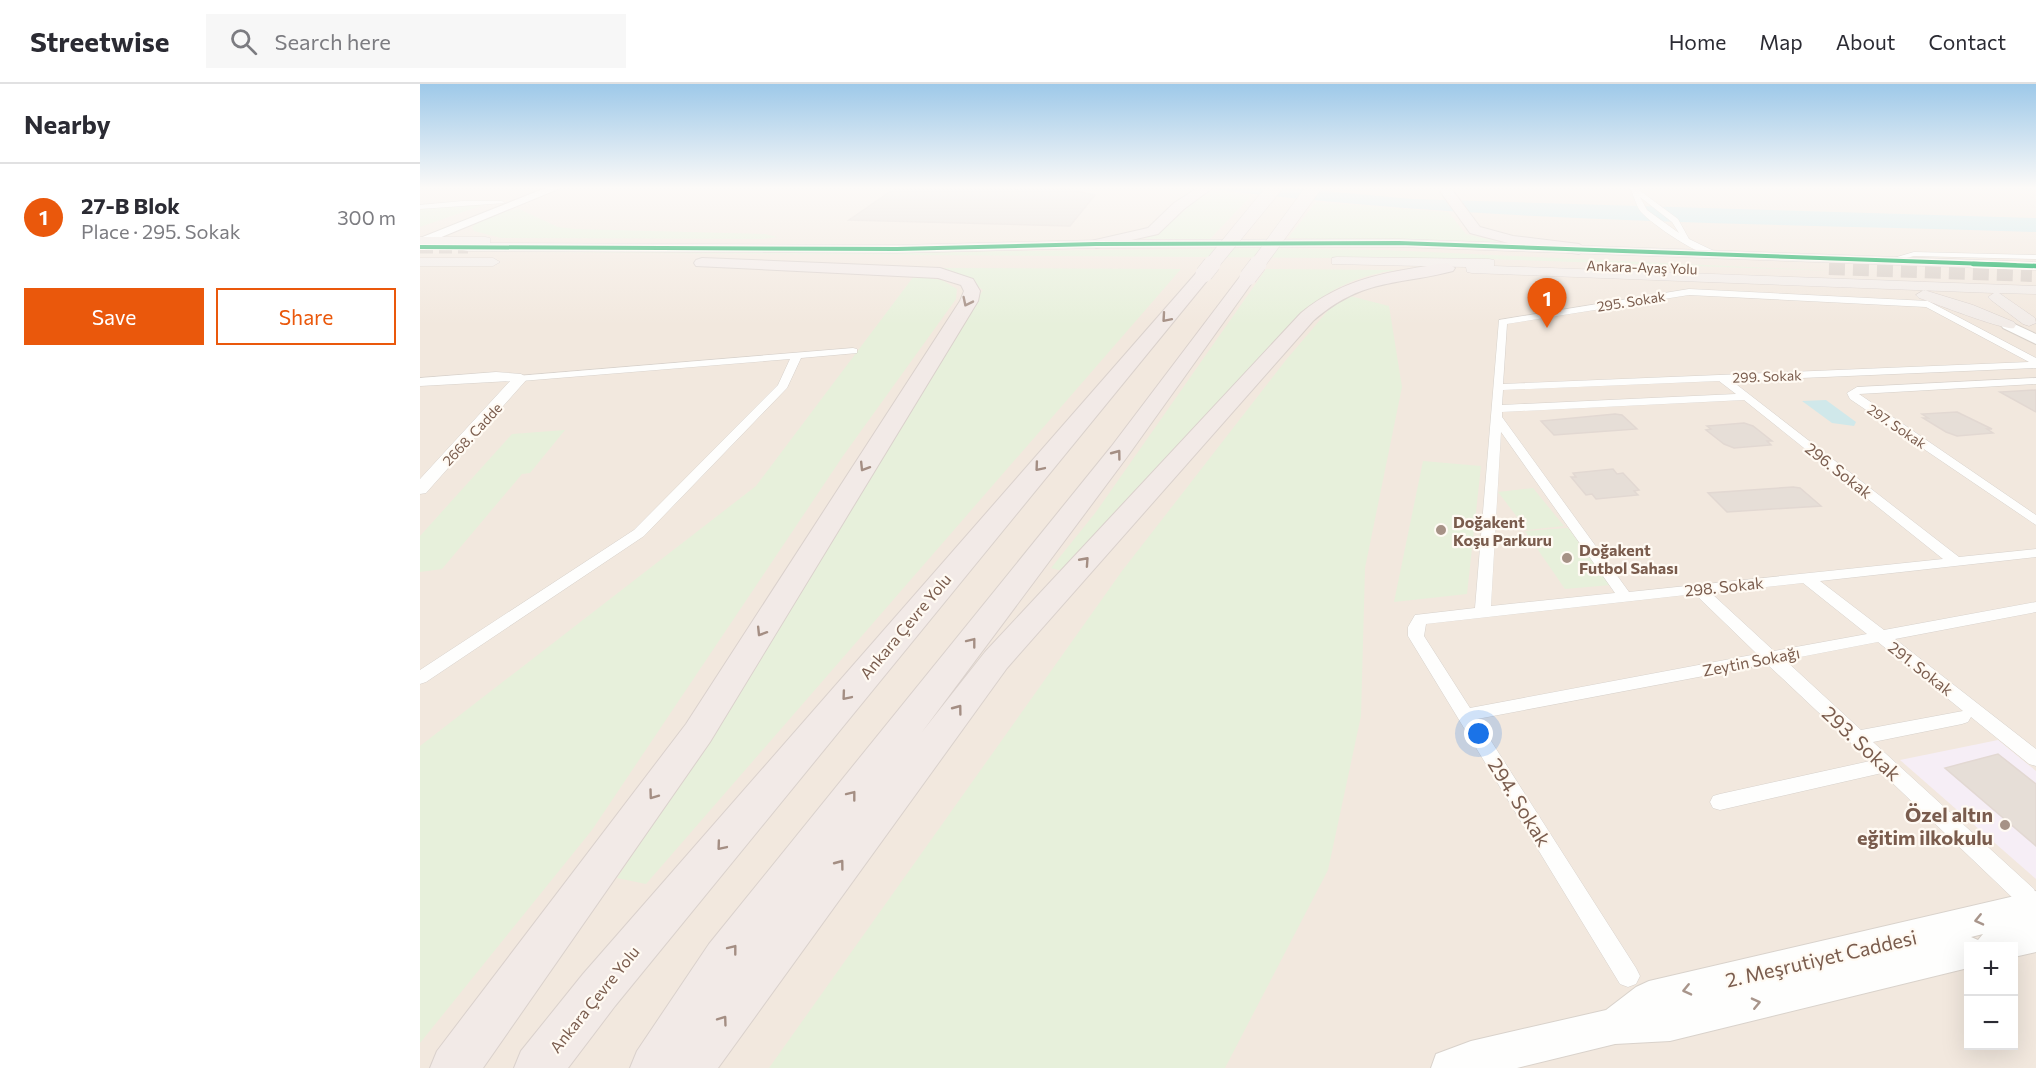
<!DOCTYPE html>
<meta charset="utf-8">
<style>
body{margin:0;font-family:Commissioner,sans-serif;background:#f7f7f7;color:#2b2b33}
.controls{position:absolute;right:18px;bottom:18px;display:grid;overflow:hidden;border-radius:0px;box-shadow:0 6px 24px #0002}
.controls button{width:54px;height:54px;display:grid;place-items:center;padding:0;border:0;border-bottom:2px solid #e1e1e2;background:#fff;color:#2b2b33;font:30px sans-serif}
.you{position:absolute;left:1059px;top:650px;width:21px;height:21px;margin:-15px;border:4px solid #fff;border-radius:50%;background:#1a73e8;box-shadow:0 0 0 9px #1a73e833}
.badge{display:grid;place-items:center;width:39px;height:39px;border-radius:50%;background:#ea580c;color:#fff;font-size:20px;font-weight:700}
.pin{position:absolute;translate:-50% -50px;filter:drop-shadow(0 2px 3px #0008)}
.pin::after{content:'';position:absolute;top:32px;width:21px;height:18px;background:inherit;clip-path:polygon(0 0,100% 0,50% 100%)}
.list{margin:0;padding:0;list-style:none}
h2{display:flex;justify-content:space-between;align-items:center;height:78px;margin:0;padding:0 24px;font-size:26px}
h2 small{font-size:20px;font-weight:400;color:#7c7c81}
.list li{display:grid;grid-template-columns:39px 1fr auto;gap:18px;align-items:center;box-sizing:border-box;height:108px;padding:0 24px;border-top:2px solid #e1e1e2}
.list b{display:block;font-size:22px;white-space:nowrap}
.list p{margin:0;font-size:20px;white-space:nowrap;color:#7c7c81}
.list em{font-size:20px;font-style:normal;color:#7c7c81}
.actions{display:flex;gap:12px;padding:18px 24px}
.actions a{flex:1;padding:14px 0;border:2px solid #ea580c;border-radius:0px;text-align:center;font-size:21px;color:#ea580c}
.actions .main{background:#ea580c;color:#fff}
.icon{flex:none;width:33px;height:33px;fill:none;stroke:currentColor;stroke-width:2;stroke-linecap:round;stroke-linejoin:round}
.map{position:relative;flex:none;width:1616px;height:984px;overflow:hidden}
header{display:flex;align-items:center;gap:36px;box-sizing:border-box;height:84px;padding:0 30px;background:#fff;border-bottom:2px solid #e1e1e2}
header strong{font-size:28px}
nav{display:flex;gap:33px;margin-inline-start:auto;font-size:21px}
.search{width:420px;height:54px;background:#f7f7f7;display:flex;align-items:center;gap:15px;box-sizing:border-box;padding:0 21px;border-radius:0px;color:#7c7c81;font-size:22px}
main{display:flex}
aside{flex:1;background:#fff}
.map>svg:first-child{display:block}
.residential{fill:#f2e8de;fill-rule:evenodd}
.education{fill:#f6eef6}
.green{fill:#e7f0db}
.water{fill:#d0e8ea}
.building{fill:#e6ded7;stroke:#e2d8d2;stroke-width:1.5}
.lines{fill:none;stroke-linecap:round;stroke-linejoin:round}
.trunk-tunnel-far1{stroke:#d9cfc7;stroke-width:13;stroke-dasharray:13 6;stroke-linecap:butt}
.trunk-tunnel{stroke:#d9cfc7;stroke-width:16;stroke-dasharray:16 8;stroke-linecap:butt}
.minor-casing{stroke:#d7d1cb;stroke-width:1}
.tertiary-casing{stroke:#d7d1cb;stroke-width:1}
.secondary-casing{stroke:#d9d2cb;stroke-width:2}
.trunk-casing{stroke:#dad1cc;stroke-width:1}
.motorway-casing{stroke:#dad1cc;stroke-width:2}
.minor{fill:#fefefd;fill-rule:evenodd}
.tertiary{fill:#fefefd;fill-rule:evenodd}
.secondary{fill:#fefefd;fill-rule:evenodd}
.trunk{fill:#f2ece8;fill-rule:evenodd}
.motorway{fill:#f2eae7;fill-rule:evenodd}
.motorway-bridge-far1-casing{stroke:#dad1cc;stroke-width:15;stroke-linecap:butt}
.motorway-bridge-casing{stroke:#dad1cc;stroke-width:18;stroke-linecap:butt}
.motorway-bridge-far1{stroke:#f2eae7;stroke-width:14}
.motorway-bridge{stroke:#f2eae7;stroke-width:17}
.bus-1-far1-casing{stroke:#fffaf3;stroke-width:6}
.bus-1-casing{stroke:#fffaf3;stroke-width:8}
.bus-1-far1{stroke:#00a651;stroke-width:4}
.bus-1{stroke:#00a651;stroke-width:4.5}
.oneway{stroke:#a48e83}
.oneway2{stroke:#a8958b}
.poi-dot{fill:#a69286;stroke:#fffaf3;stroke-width:2}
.labels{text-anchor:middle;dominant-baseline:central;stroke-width:4.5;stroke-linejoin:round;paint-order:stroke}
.far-street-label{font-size:14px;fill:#7a5c4d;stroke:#fffaf3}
.street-label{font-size:16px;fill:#7a5c4d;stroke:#fffaf3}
.poi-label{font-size:16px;font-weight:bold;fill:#7a5c4d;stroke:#fffaf3;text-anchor:start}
.near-street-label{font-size:20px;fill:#7a5c4d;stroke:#fffaf3}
.near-poi-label{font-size:20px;font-weight:bold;fill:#7a5c4d;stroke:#fffaf3;text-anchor:end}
</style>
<header>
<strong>Streetwise</strong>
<div class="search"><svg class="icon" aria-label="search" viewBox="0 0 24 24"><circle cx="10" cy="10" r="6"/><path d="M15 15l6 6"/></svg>Search here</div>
<nav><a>Home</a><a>Map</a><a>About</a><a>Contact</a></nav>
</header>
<main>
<aside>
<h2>Nearby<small></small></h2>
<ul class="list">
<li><span class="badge">1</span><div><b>27-B Blok</b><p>Place · 295. Sokak</p></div><em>300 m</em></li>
</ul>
<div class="actions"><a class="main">Save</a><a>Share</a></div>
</aside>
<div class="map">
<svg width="1616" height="984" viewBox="0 0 1616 984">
<rect width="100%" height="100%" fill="#f9f5f0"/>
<path class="residential" d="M0,103H1616V984H0ZM1548,862H1594V962H1548Z"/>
<path class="education" d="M1578,656L1616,687V795L1480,676Z"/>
<path class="green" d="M790,105L832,111L790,155H725C750,143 767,122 790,105Z
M896,118L1028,128L1046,150L1094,161L868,154Z
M40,121H63L0,143V125Z
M99,125L138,143L155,145L345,150L358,153L343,155L81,154L54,147L52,143C66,131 82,127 99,125Z
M841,164L965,166L1416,187L1070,175L39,168L420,169Z
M509,184L761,185L226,800L197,794L332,590L563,206L541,191Z
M846,185L975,186C942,192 918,200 891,222L649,489L631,484L676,428Z
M494,192L522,196L537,205L536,215L423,372L172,746L0,959V662L336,402Z
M922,210L969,222L982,303L945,484L941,632L908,786L805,984H349L702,487L866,276Z
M145,346L110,389L102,390L22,485L0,488V452L92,350Z
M1003,377L1061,382L1047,510L974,518Z
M1113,404L1144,442L1107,446L1078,408Z
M1148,444L1191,501L1145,505L1105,447Z"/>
<path class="water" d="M776,103H860L993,115L1616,134V148C1336,139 1055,139 776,103Z
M1406,316L1436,338L1434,342L1412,339L1382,317Z"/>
<path class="building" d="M477,103H634L675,111L650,142L429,136Z
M1616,306V328L1580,308Z
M1537,328L1572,345H1567L1573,349L1537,352L1526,348L1503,334H1508L1502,330Z
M1195,330L1202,331L1217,345L1134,351L1121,337Z
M1324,339L1333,342L1352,357H1347L1351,361L1314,364L1304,360L1286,346L1291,345L1287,342Z
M1193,385L1197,390L1203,389L1219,406L1214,407L1218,411L1176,415L1172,410L1166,411L1151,393H1156L1153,389Z
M1373,403L1380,404L1401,422L1307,428L1288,409Z
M1578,670L1616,700V762L1525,684Z"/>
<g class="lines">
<path class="trunk-tunnel-far1" d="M0,163H48"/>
<path class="trunk-tunnel" d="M1409,183L1612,190"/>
<g class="minor-casing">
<path id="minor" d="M1209,103H1215L1258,135L1269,155L1296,168V172C1279,173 1233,141 1221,128C1215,120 1214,110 1209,103ZM1220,113L1252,138L1259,149L1227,126Z
M43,117H82L85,119L0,125V121Z
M1494,168L1616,171V175L1494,172L1471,178L1467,176Z
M1269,205L1508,217L1616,274V284L1312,297L1539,473L1616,465V473L1400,497L1464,546L1616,518V528L1475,555L1616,665V682L1609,680L1551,633L1548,638L1542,640L1453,658L1614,805L1616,810L1614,819L1606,822L1598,819L1462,689L1300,726L1293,724L1290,718L1293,712L1300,710L1450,677L1347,580L1057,635L1216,884L1220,892L1216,900L1208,903L1200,900L988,552V543L995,531L1055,524L1079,236ZM1269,211L1506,223L1609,278L1083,300L1087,240ZM1299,297L1316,310L1082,321L1083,306ZM1324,316L1523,475L1209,508L1082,333V328ZM1081,348L1195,509L1071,522ZM1383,499L1447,550L1354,567L1291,509ZM1275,510L1337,570L1050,624L1004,552L1006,540ZM1458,558L1543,627L1441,646L1365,576Z
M433,264L437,265V269L381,274L367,304L224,452L6,598L0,600V586L214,446L358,301L370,275L101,297L97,296V292Z
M1616,294V300L1439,310L1616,431V441L1430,315L1427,309L1437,303Z"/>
</g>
<g class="tertiary-casing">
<path id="tertiary" d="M76,288L101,290L108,294L6,409L0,410V395L90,297L0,302V294Z"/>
</g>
<g class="secondary-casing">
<path id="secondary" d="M128,103H143L7,159L0,160V154Z
M1588,237L1616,250V260L1583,244L1581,241Z
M1616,807V868L1594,873V862H1548V884L1250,957L1195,960L1097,984H1011L1016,970L1051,957L1186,926L1216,903L1229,897ZM1563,850L1558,856L1551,853Z"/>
</g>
<g class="trunk-casing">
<path id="trunk" d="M0,153H65L70,154V159L477,161L676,156L979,155L1616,178V186L979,163L676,164L477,169L48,167L43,166V161H0Z
M917,173L1069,175L1074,176V182L1616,202V210L1579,209L1615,234L1616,239L1609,242L1603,240L1571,216L1568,213L1574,209L1052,189L1047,188L1046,183L912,180V174Z
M0,174H73L80,178L73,182H0Z
M1504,206L1553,221L1594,238L1596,241L1594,244C1585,247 1514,219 1499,214L1496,211Z"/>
</g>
<g class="motorway-casing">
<path id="motorway" d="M779,103H794L764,125L738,150L676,164L669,160L671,157L728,144L754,119Z
M1017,103H1030L1060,143L1093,152L1159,160L1167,165L1159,170L1092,160L1050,149Z
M282,174L520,184L553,195L560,207L558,217L290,658L63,984H10L17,967L266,640L540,217L544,207L541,201L518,194L276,182L274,179L276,176Z
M1027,179L1035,184L1033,187C975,202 942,194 893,237L587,584L298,984H210L217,967L289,860L691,363L822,190L828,188L836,193L707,373L502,648L565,568L881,229C924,193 973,187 1027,179Z
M784,185L792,190L790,193L195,922L148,984H94L101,967L163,890L778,187Z"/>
</g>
<use href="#minor" class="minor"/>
<use href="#tertiary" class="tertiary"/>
<use href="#secondary" class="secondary"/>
<use href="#trunk" class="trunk"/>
<use href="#motorway" class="motorway"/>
<g class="motorway-bridge-far1-casing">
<path id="motorway-bridge-far1" d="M791,181L855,103
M837,181L894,103"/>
</g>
<g class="motorway-bridge-casing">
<path id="motorway-bridge" d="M784,190L792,180
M828,193L838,180"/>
</g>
<use href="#motorway-bridge-far1" class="motorway-bridge-far1"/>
<use href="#motorway-bridge" class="motorway-bridge"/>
<g class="bus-1-far1-casing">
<path id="bus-1-far1" d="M0,163L477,165L676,160L979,159L1595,181"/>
</g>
<g class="bus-1-casing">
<path id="bus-1" d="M1553,180L1616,182"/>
</g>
<use href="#bus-1-far1" class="bus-1-far1"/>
<use href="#bus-1" class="bus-1"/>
</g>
<defs><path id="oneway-chevron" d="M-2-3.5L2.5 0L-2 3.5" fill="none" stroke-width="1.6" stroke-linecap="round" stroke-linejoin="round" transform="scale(1.5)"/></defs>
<g class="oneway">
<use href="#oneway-chevron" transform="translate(547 218) rotate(116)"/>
<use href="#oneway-chevron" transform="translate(746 234) rotate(131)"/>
<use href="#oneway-chevron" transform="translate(697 370) rotate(-53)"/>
<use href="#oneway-chevron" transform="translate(444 383) rotate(122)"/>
<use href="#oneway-chevron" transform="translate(619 383) rotate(130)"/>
<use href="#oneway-chevron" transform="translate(665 477) rotate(-48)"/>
<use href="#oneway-chevron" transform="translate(341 548) rotate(122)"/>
<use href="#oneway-chevron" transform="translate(552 558) rotate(-52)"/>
<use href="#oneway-chevron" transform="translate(426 612) rotate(130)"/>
<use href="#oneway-chevron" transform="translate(538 625) rotate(-53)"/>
<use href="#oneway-chevron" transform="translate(233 711) rotate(126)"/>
<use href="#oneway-chevron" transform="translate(432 711) rotate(-52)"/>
<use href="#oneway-chevron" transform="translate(301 762) rotate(130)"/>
<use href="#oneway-chevron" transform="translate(420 780) rotate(-53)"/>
<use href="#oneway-chevron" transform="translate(313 865) rotate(-52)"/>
<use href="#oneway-chevron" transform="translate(303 936) rotate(-54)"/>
</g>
<g class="oneway2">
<use href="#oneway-chevron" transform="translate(1559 836) rotate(167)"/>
<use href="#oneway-chevron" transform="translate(1267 906) rotate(167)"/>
<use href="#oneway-chevron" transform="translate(1336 919) rotate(-13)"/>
</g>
<linearGradient id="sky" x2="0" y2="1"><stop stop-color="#9ec9e9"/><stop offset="0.43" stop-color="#fcfaf8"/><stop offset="1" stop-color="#fcfaf8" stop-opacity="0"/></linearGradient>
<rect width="1616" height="241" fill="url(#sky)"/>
<g class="poi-dot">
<circle cx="1021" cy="446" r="6"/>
<circle cx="1147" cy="474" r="6"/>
<circle cx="1585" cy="741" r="6"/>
</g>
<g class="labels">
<g class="far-street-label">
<text transform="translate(1222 183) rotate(2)">Ankara-Ayaş Yolu</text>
<text transform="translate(1211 217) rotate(-9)">295. Sokak</text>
<text transform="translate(1347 292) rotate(-2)">299. Sokak</text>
<text transform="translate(1477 342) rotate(34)">297. Sokak</text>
<text transform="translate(52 350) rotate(-47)">2668. Cadde</text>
</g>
<g class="street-label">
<text transform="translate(1419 386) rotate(38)">296. Sokak</text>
<text transform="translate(1304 502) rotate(-6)">298. Sokak</text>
<text transform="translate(485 542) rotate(-50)">Ankara Çevre Yolu</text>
<text transform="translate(1331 577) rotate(-11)">Zeytin Sokağı</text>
<text transform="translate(1501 584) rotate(38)">291. Sokak</text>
<text transform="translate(174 915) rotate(-51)">Ankara Çevre Yolu</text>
</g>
<g class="poi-label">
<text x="1033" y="437">Doğakent<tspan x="1033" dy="18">Koşu Parkuru</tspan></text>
<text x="1159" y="465">Doğakent<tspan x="1159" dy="18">Futbol Sahası</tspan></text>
</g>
<g class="near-street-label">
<text transform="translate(1442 659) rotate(43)">293. Sokak</text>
<text transform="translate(1100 718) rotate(58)">294. Sokak</text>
<text transform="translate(1401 874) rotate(-13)">2. Meşrutiyet Caddesi</text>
</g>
<g class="near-poi-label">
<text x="1573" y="730">Özel altın<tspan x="1573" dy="23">eğitim ilkokulu</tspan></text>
</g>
</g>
</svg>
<div class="controls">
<button>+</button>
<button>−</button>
</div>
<div class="you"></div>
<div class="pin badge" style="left:1127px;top:244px">1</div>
</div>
</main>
